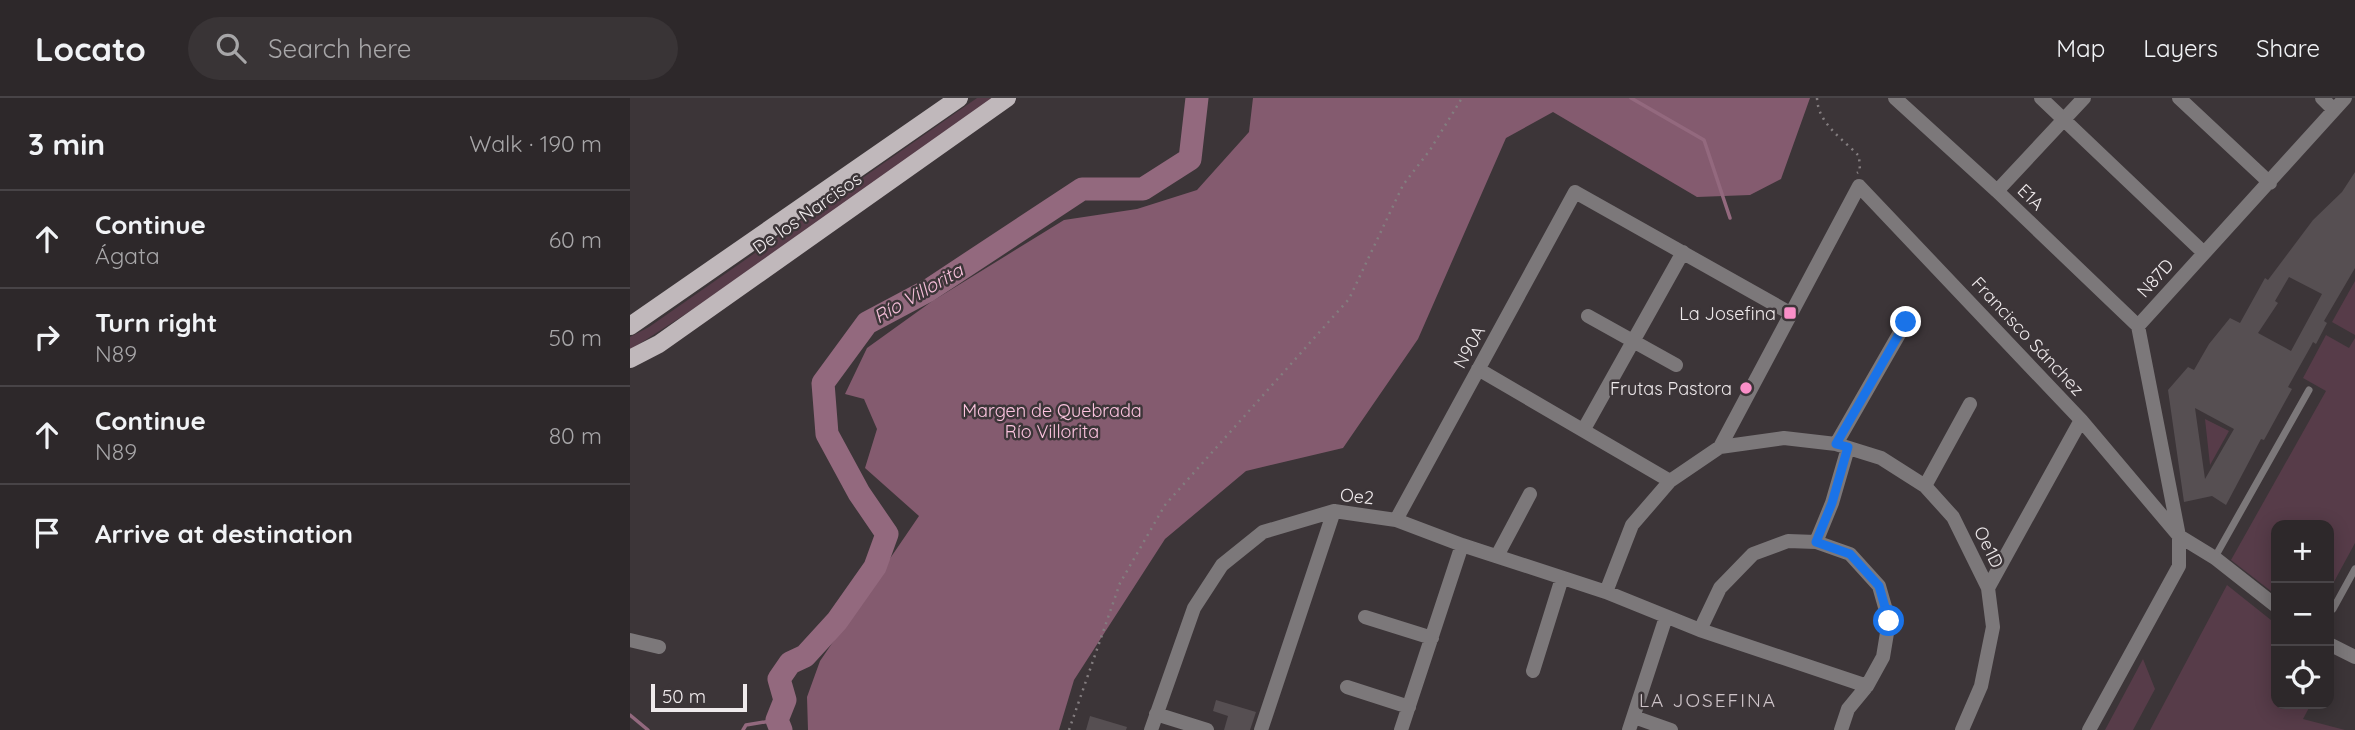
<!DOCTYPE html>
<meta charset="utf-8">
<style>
body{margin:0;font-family:Quicksand,sans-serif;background:#393436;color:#f1f3f6}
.controls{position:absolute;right:21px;bottom:21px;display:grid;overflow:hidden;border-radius:14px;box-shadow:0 4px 18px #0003}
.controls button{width:63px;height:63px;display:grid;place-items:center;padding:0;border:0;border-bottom:2px solid #484447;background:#2d282a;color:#f1f3f6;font:35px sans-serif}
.scale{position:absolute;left:21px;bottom:18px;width:96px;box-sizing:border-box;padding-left:7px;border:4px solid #efeaec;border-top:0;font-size:19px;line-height:24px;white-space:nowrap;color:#efeaec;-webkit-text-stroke:5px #3c3538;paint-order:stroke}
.stop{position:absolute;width:21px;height:21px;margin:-16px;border:5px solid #1a73e8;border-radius:50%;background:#fff}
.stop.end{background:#1a73e8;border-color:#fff;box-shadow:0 2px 7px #0008}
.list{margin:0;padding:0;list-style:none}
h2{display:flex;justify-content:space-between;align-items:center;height:91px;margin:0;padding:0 28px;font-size:30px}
h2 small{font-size:23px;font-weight:400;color:#a7a6a8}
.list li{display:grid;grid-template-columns:46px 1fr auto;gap:21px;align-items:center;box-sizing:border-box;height:98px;padding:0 28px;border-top:2px solid #484447}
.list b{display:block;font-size:26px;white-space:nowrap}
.list p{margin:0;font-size:23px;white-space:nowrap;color:#a7a6a8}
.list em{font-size:23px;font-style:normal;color:#a7a6a8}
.icon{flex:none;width:38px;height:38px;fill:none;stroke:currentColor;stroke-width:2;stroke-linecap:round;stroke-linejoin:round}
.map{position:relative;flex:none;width:1725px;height:632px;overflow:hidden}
header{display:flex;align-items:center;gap:42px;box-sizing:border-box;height:98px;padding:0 35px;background:#2d282a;border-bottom:2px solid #484447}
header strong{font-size:33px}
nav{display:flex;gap:38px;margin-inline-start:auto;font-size:24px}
.search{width:490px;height:63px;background:#393436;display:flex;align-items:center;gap:18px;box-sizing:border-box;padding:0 24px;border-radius:38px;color:#a7a6a8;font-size:26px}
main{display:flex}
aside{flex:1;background:#2d282a}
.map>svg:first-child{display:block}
.green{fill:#573c49}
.forest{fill:#845b6f}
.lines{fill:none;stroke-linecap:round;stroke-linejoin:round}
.stream{stroke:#93697e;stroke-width:3.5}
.river{stroke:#93697e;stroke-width:23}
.building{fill:#564f52;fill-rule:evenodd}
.path{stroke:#837d7f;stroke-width:2.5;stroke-dasharray:2 5;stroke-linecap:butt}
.service{stroke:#7c787a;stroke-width:7}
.minor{stroke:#7c787a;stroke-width:14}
.primary{stroke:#c0b8bb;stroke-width:18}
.route{stroke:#1a73e8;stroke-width:9}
.poi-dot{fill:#fa8fc8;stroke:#3c3538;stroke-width:2.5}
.labels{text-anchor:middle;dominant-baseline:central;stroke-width:5;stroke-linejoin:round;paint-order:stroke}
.street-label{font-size:18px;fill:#efeaec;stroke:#3c3538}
.poi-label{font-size:18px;fill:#efeaec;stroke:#3c3538;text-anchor:end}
.park-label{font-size:18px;fill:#fcc4df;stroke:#3c3538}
.water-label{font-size:19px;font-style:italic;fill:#f7c0db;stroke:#3c3538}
.neighbourhood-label{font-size:19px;letter-spacing:2px;fill:#cec4c9;stroke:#3c3538}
</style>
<header>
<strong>Locato</strong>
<div class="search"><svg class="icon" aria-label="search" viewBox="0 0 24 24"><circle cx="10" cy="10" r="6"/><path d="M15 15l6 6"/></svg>Search here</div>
<nav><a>Map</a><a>Layers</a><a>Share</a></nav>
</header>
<main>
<aside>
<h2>3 min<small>Walk · 190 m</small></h2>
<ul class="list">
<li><svg class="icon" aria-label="ahead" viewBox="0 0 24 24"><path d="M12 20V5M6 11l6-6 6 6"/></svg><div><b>Continue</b><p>Ágata</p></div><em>60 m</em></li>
<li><svg class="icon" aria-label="right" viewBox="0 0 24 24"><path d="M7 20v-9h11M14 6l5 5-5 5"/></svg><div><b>Turn right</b><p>N89</p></div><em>50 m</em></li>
<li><svg class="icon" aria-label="ahead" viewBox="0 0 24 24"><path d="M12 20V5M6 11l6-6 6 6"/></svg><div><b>Continue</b><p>N89</p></div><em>80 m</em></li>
<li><svg class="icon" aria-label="arrive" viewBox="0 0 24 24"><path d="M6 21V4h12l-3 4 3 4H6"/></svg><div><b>Arrive at destination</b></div></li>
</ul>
</aside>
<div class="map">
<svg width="1725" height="632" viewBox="0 0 1725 632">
<rect width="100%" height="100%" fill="#3c3538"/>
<path class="green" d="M347,0H364L68,208L0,252V239L19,229Z
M1725,183V237L1702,224Z
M1696,237L1719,250L1725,240V445L1699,493V427H1646V497L1601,462L1696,293L1673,280Z
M1575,321L1599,333L1580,367Z
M1597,487L1646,526V606H1681L1673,621L1715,632H1520Z
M1513,561L1525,591L1503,632H1475Z"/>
<path class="forest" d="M623,0H1180L1151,81L1120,97L1067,99L923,14L876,40L788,241L713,350L616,373L535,441L444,582L429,632H178L177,599L190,563L289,418L235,370L247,331L234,301L215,296L237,250L301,204L434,122L507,111L567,92L619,34Z"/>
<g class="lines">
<path class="stream" d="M1001,0L1074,42L1100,120
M0,617L18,632
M113,632L116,627L147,622"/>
<path class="river" d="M151,632L147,622L155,602L149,581L160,565L175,558L207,523L245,469L257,436L229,395L197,336L193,285L237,225L299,192L452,91H513L560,61L567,0"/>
</g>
<path class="building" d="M1725,74V170L1694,223L1697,225L1686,246L1683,244L1681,248L1658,289L1662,291L1634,342L1631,341L1596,407L1582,398L1554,404L1538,292L1558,269L1564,272L1579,246L1600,220L1610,225L1635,180L1638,182L1683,122L1712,94ZM1659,179L1692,196L1661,253L1628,235L1648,205L1645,203ZM1565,310L1604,331L1575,381Z
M586,602L626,614L620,632H594L598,618L583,613Z
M460,618L497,629L496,632H456Z"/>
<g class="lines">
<path class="path" d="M1187,0C1188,26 1213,41 1229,58L1230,73L1227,75
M439,632L490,485L535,407L719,201L773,87L800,52L832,0"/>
<path class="service" d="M1585,459L1679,292
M1703,511L1725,471"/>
<path class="minor" d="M1265,0L1367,93L1508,228
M1411,0L1574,155
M1549,0L1640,85
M1692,0L1704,12
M1367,93L1454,0
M958,218L1046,267
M1508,228L1715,0
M848,271L1040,383
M954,331L1053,154
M1206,346L1276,224
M1090,349L1229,88L1451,322L1549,438L1585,460L1646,508
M1295,388L1340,306
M766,422L945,94L1160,215
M1186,444L1202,405L1218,350
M867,458L900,396
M1358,490L1451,322
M976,494L1002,427L1040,383L1090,349L1154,340L1206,346L1251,360L1295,388L1323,419L1358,490L1363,529L1351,588L1332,632
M735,519L802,540
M1070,532L1090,490L1123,456L1158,443L1186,444L1220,456L1249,488L1259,523L1253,559L1237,588L1218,611L1211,632
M0,542L29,549
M1699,546L1725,559
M903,573L932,480
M717,589L779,609
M526,616L577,632
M1004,619L1041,632
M521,632L564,510L592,467L633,434L704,413L766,422L832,447L976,494L1070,532L1237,588
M631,632L704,413
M771,632L832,447
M999,632L1036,519
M1459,632L1549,468V438L1508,228"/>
<path class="primary" d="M0,228L329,0
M0,261L29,246L377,0"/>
</g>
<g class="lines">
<path class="route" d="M1259,523L1249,488L1220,456L1186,444L1202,405L1218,349L1206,346L1276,224"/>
</g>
<g class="poi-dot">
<rect x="1153" y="208" width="14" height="14" rx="3.5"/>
<circle cx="1116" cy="290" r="7"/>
</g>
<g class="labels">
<g class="street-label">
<text transform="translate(1401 99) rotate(44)">E1A</text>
<text transform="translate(177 115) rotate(-35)">De los Narcisos</text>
<text transform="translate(1525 180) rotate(-48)">N87D</text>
<text transform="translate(1398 238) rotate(47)">Francisco Sánchez</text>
<text transform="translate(839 249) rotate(-61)">N90A</text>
<text transform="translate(727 398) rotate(6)">Oe2</text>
<text transform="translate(1359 449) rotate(64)">Oe1D</text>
</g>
<g class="poi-label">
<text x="1146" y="215">La Josefina</text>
<text x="1102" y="290">Frutas Pastora</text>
</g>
<g class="park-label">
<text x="422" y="312">Margen de Quebrada<tspan x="422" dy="21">Río Villorita</tspan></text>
</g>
<g class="water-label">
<text transform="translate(288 195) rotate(-30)">Río Villorita</text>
</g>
<g class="neighbourhood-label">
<text x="1078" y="602">LA JOSEFINA</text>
</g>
</g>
</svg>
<div class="controls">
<button>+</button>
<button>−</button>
<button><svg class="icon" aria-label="locate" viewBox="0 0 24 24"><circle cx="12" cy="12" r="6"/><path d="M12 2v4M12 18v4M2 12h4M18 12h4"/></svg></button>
</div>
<div class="scale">50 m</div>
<div class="stop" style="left:1259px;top:523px"></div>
<div class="stop end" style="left:1276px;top:224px"></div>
</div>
</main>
